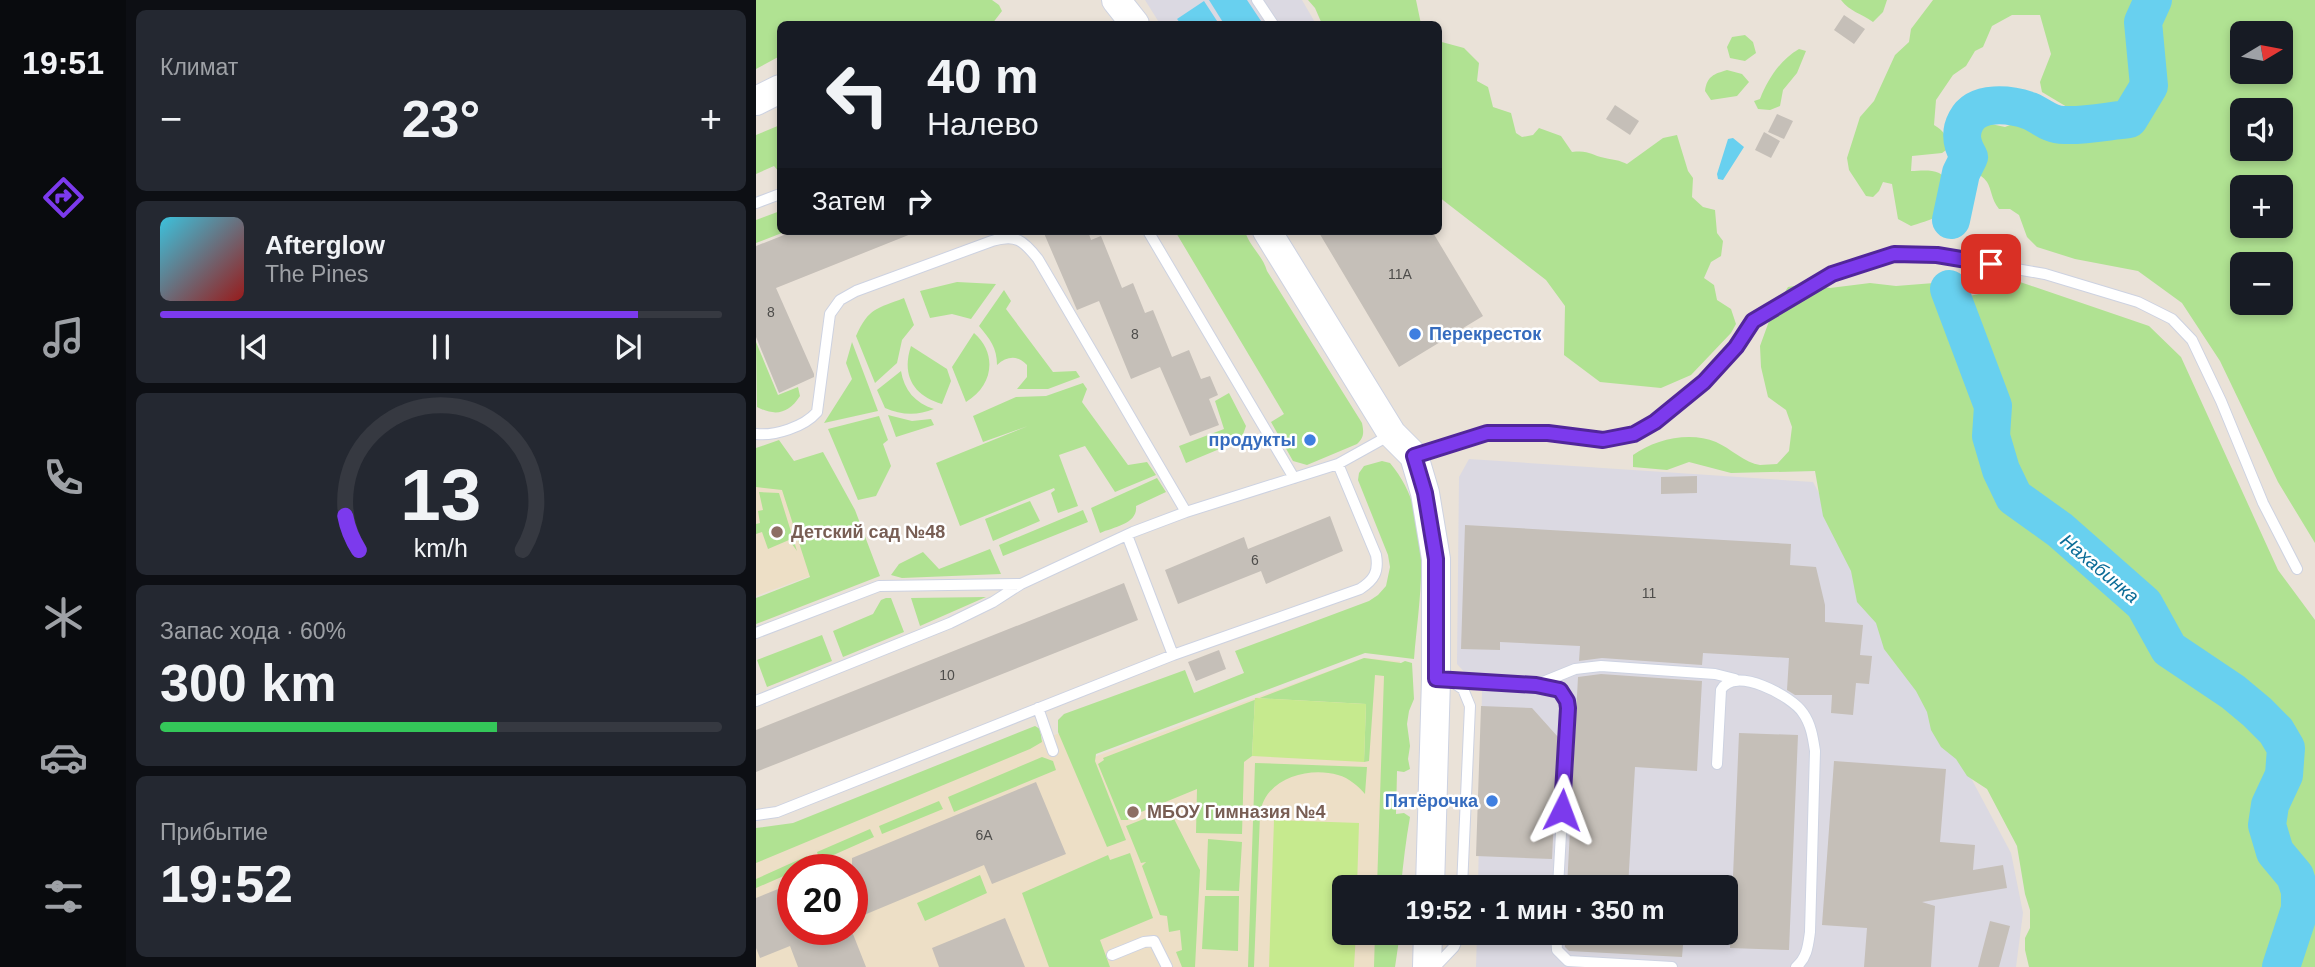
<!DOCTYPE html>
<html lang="ru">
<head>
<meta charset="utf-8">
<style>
	body { margin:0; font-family:Arial,sans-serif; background:#242831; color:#f1f3f6; height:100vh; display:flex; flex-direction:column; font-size:26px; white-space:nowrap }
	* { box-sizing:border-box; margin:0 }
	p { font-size:23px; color:#9ea1a6 }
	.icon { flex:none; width:38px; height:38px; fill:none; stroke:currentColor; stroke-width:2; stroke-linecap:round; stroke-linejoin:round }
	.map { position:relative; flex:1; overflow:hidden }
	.drawer { display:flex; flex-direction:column; gap:10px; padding:10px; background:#0d0f14; width:630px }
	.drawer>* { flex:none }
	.banner { position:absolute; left:21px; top:21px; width:665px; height:214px; border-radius:10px; box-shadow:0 4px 10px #0003; background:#171b24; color:#f1f3f6; overflow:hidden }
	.needle { width:46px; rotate:80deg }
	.tools { position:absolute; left:1474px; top:21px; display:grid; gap:14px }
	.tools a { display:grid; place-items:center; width:63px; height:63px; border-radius:10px; background:#171b24; box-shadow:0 4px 10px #0003; font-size:35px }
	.speed { position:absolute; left:21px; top:854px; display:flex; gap:14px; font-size:35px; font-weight:700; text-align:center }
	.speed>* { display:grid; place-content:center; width:91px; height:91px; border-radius:50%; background:#171b24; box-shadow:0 4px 10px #0003; line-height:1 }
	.speed .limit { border:10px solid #d22; background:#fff; color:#111 }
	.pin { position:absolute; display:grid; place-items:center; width:60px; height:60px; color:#fff; margin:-30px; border-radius:14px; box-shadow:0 4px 10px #0006 }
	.me { position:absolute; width:77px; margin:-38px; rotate:3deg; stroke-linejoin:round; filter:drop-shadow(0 0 5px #0008) }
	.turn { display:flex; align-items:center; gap:24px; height:147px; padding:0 35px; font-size:32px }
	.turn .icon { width:91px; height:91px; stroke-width:2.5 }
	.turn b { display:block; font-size:49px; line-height:60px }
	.then { display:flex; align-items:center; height:66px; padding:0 35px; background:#0003; gap:14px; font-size:26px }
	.big { font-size:52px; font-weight:700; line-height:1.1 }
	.drawer .tile { flex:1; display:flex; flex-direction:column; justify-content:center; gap:10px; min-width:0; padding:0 24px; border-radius:10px; background:#242831 }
	.drawer .dial { align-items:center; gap:0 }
	.dial svg { height:182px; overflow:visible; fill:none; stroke:#363941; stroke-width:7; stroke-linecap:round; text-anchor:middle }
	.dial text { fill:#f1f3f6; stroke:none }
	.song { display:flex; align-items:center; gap:21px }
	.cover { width:84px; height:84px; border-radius:10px; background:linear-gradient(135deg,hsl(190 70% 55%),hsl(0 70% 35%)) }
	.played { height:7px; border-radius:4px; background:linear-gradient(90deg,#7c3aed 85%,#363941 85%) }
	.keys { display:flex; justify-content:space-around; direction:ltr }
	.heat { display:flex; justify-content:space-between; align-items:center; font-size:38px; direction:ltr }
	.charge { height:10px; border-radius:5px; background:linear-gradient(90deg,#34c759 60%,#363941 0) }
	.trip { position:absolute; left:576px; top:875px; width:406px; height:70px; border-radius:10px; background:#171b24; box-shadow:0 4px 10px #0003; font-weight:700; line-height:70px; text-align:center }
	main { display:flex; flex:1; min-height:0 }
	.menu { display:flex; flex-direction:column; width:126px; justify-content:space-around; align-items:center; background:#090b0e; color:#9ea1a6 }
	.menu .icon { width:49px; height:49px }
	.menu .active { color:#7c3aed }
	.menu b { font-size:32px; color:#f1f3f6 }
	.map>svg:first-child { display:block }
	.industrial { fill:#dbd9e2 }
	.education { fill:#eddfc6; fill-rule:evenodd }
	.green { fill:#b0e292; fill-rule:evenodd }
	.pitch { fill:#c6ea8e }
	.water { fill:#68d0ef }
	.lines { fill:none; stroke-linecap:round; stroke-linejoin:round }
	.river { stroke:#68d0ef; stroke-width:38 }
	.building { fill:#c5bfb8 }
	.service-casing { stroke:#cdd2e1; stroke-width:12 }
	.tertiary-casing { stroke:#cdd2e1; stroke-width:30 }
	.service { stroke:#fff; stroke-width:10 }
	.tertiary { stroke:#fff; stroke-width:28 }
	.route-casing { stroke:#51269a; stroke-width:18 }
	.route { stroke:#7c3aed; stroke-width:12 }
	.shop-dot { fill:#3f7fe0; stroke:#fff; stroke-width:2.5 }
	.education-dot { fill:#8d6e63; stroke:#fff; stroke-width:2.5 }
	.labels { text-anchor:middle; stroke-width:5; stroke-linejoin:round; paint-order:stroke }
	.number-label { font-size:14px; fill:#4e4d4b }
	.shop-label { font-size:18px; font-weight:bold; fill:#366cbe; stroke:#fff; text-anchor:end }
	.education-label { font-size:18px; font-weight:bold; fill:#785e54; stroke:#fff; text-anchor:start }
	.water-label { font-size:19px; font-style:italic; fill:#0b6c97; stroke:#fff }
</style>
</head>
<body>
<main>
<nav class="menu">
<b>19:51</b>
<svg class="icon active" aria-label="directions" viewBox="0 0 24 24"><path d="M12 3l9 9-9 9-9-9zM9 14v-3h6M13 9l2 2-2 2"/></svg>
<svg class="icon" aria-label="music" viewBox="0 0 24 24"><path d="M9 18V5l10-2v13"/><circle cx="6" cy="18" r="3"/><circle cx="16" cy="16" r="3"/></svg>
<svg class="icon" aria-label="phone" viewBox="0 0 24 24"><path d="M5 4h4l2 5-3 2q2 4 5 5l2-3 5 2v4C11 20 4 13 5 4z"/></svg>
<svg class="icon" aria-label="climate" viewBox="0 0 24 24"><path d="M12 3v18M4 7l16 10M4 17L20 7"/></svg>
<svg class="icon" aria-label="car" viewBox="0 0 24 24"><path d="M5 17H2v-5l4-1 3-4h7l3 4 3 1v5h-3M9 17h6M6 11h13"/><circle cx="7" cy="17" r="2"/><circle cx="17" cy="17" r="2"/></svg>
<svg class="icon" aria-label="filters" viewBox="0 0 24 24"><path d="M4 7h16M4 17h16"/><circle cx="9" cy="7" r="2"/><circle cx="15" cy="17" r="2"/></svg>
</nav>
<section class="drawer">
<div class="tile"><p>Климат</p>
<div class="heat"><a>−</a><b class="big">23°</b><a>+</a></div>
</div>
<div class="tile">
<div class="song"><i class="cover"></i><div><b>Afterglow</b><p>The Pines</p></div></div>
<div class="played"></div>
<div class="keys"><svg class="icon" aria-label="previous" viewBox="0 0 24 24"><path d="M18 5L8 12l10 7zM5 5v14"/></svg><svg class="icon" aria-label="pause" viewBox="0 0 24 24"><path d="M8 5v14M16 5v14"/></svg><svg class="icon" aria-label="next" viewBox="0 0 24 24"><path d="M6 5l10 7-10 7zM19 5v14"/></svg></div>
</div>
<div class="tile dial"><svg viewBox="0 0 100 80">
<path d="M14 69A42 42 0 1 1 86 69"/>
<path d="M14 69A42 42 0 0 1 8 54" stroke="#7c3aed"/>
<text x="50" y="56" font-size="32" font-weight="700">13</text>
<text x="50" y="72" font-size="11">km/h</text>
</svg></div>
<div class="tile"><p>Запас хода · 60%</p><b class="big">300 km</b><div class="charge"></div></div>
<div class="tile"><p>Прибытие</p><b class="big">19:52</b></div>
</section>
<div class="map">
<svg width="1559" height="967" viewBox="0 0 1559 967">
	<rect width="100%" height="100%" fill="#eae2d8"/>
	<!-- industrial -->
	<path class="industrial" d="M389,0h157l14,24h-156z
		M713,459l344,23 198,371 12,60 -7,54h-540l1,-34h249v-46h-248l4,-196 -25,-27 2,-187z"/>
	<!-- education -->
	<path class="education" d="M0,485l27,3 30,87 -57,21z
		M608,658l36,3 -6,226h-50v46h49l-1,34h-636v-108l306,-127 13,32zM37,870h59v59h-59z"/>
	<!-- green -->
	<path class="green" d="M0,0h236l7,5 3,6 -10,13h-212v32l-24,13z
		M552,0h108l5,24h-99l-7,-16z
		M1085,0h46l-4,12 -10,10c-12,-9 -23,-10 -32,-22z
		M1177,0h382v543l-37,-61 -58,-121 -38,-58 -44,-32 -63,-12 -38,-12 -10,-10 -8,-22 -9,-6h-11c-8,-10 -7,-19 -12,-27 -6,-9 -21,-14 -30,-19l-2,-12 20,-24 16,-3 14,3 13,-5 23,-1 10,8 29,-7 -13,-15 -25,-15 -2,-10 11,-28 -11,-39h-28l-20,11 -9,21 -8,4 -9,15 -13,9 -17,25 -2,25c10,6 14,12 15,23l-7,5 -30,3 -1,15c8,0 19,-2 28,2 17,10 13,34 -2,43 -7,5 -18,7 -26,10l-13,-7 -6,-35 -9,-2 -4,9 -6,6 -7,-1 -17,-26 -2,-12 13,-41 14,-16 21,-46 14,-13 2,-13zM1486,33h38v39h-38zM1486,110h38v39h-38zM1486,187h38v39h-38zM1486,264h38v39h-38z
		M989,35l8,7 3,11 -11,8 -15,-3 -3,-11 5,-10z
		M682,41l26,7 15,15 -2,18 11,6 5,20 18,6 5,20 6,4 11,-2 6,-7 22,8 11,16c18,-2 18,3 33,6 9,2 14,2 22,6l36,-26 14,-3 11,36 5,7 -1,19 11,10 12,3 2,23 6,8 -2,15 -10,6 -7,16 10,7 3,15 14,9 5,15 -5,9 -40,42 -30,13 -61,-6 -36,-27 1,-49 -19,-26 -107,-83z
		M1043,49l7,2 -9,22 -14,17 -3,16 -10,4 -12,-1 -4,-8 6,-2c8,-20 20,-39 39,-50z
		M971,70l15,4 7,8 -12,14 -26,4 -6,-9c2,-15 9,-17 22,-21z
		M24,125v48l-6,-7 -18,8v-39z
		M24,211v20h7l-31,12v-23z
		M419,231h70c4,15 18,25 22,40l95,152c2,10 2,14 -5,21l-50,21 -14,-4 -22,-39 13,-8z
		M1261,281l132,45 32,31 97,213 37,50v347h-286l-4,-17v-12l5,-10v-18l-5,-16 -8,-48 -30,-57 -20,-13 -11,-17 -15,-12 -10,-17 -4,-18 -11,-21 -32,-42 -8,-26 -19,-21 -6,-31 -28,-55 -8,-45 -84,2 -42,-11 -22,8 -34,-3v-12c22,-16 57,-24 83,-13 14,6 29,21 44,23 5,0 12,-1 17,-1l12,-13 3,-24 -6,-17 -18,-13 -7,-30 -1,-21 12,-33 16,-26 18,-3 24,4 40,-5 26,3 38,-3 20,16 25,-5z
		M201,282l39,2 -25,35 -19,-5 -22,4 -10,-27z
		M248,290l7,11 -5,8 47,63 23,-1 4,6 -32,12h-31l10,-12v-12c-9,-10 -20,-9 -30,0 0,-17 -7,-26 -18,-39z
		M148,298l10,27 -12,15 -5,23 -22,20 -19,-47c13,-29 21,-27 48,-38z
		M218,333c24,21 19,53 -8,69l-14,-35z
		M0,342l22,53 20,-8 2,9c-11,17 -24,21 -43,11z
		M96,342l26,69 -54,12 28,-44 -6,-16z
		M155,346l36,23 4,12 -9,23c-28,-8 -41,-28 -31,-58z
		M145,371c3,19 14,32 33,38 -17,7 -33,6 -49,-1l-8,-18z
		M327,383l4,6 -5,13 46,63 19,-3 9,13 -41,17 -30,-46 -26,9 19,51 -20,7 -7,-20 4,-3 -1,-2 -94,38 -24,-63 92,-37 -45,16 -10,-26 43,-19 30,-1z
		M473,393l17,33 -5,14 -55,23 -7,-17 45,-17 -9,-28z
		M132,415l24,6 19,-2 3,6 -38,12z
		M123,416l9,24 -5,4 8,22 -15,30 -18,4 -30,-71z
		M23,440l15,21 29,-9 32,58 25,66 -124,48v-26l54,-21 -28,-87 -26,-3v-39z
		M626,461l8,2c46,54 29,132 24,196l-49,-6 -269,101 -1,7 31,79 -19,7 -49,-115v-12l6,-6 121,-44 9,23 50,-20 -9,-22 134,-50 9,-6 8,-9 4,-19 -2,-12 -30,-75 1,-7 5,-7z
		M401,478l9,14 -30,14c2,18 -22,21 -36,27l-9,-25z
		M3,492l20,1 18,58 -8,-11 -21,9 -6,-17 -6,2v-10l4,-1 -2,-12 5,-1z
		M274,501l10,20 -47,20 -8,-22z
		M327,510l5,12 -85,34 -4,-11z
		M234,549l11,25 -99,4 -11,-3 8,-11 24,-12 16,17z
		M230,597l-66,29 -9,-28z
		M130,598h5l13,34 -61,25 -10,-26 40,-17 8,-14z
		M66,635l10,26 -65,26 -10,-27z
		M608,658l37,5 4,-2 7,2 2,36 -5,12 -2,13 3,22 -2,13 2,10 -6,3 -7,-1 -1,43 8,-1 6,4c-4,23 -7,46 -9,70h-24l7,-211 -9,-1 -6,86 -5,1 2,-58 -111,-6 -3,58 -8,6 -2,72 -46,-1 1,-44 -68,28 -1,3h-7l-23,-56 6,-4 -1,-2z
		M279,726l5,3 2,13 -12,7 -274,114v-35l37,-5z
		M286,757l11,4 3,9 -102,42 -6,-15z
		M499,763l112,4 -2,27c-7,-8 -16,-16 -27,-19 -30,-9 -75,4 -78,40l-6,152h-6z
		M183,801l4,8 -61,25 -3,-8z
		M413,809l31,61 -5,97h-13l-6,-15 6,-2 -2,-20 -11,2 -2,-16 -7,-1 -18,-49 4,-4 -5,1 -15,-37z
		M114,829l4,8 -54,24 -3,-9z
		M452,839l34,3 -3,49 -33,-1z
		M374,853l23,65 -53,22 10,27h-61l-27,-74 86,-38 2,5z
		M51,856l3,9 -11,5h-6v2l-37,16v-9z
		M224,875l7,18 -62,28 -8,-18z
		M449,896h34l-1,55 -36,-2z
		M619,933h25l-5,34h-21z"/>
	<!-- pitch -->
	<path class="pitch" d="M499,698l111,6 -2,58 -112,-6z
		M518,820l85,3 -2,64h-13v46h12l-2,34h-85z"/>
	<!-- water -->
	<path class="water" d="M453,0h38l16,24h-39z
		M448,1l15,23h-38l-4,-5z
		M977,138l11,9 -21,33 -5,-1 -1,-5 11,-35z"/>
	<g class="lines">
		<!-- river -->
		<path class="river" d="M1195,220l10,-47 8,-16c-7,-12 -10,-23 -3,-36 11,-21 44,-17 64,-10 12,5 19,14 34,14 22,1 44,-4 65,-6l20,-33 -6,-64 10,-22
			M1193,289l44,117 -2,30 10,34 13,27 46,33 84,74 25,45 64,43 24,20 19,19 10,17 -2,27 -14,30 -3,20 8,27 20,24 5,15v18l-19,58"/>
	</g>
	<!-- building -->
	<path class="building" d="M1088,15l21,14 -11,15 -20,-14z
		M859,105l24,16 -9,14 -24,-16z
		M1021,114l16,7 -9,18 -16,-7z
		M1008,132l16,9 -9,17 -16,-8z
		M38,231l122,1 -140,56 38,86v3l-35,16 -23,-56v-91z
		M287,231h45l3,9 10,-4 21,52 11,-5 12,30 8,-3 19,47 17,-7 12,29 9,-3 8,19 -9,4 10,26 -29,11 -30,-69 -29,12 -32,-78 -22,9z
		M562,231h114l51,85 -84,51z
		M941,476v17l-36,1v-17z
		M574,516l13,35 -77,33 -5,-13 -83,33 -13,-34 79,-33 4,12z
		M709,525l326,19 -1,21 26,2 9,38v17l38,3 -3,30 12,1 -3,28 -13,-1 -3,32 -22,-2 1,-18h-37l-8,-5 2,-32 -86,-5 -1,12 -100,-7 -23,3 1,-15 -80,-4v8l-39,-1z
		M368,583l14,37 -382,152v-42z
		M463,650l7,19 -30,12 -8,-19z
		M845,674l101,7 -5,90 -62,-4 -7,120h-61l11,-210z
		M725,706l51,2 26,29 -6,122 -76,-3z
		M983,733l59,2 -9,215 -59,-2z
		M1078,761l112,8 -6,73 35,3 -2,25 30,-5 4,23 -85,14 13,4 -4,61h-67l3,-39 -45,-3z
		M280,782l30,72 -74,30 -8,-19 -132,55v-62z
		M37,883v46h58l15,38h-68l-8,-21 -30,12 -4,-10v-50z
		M249,918l20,49h-86l-7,-19z
		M1234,921l20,5 -11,41h-21z
		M808,933h120l-2,24 -113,-6 -4,-4z"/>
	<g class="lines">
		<defs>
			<path id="service" d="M501,0l16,24
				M0,203l24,-9
				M392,231l146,247
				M0,434c19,2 48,-7 61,-22l13,-98 10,-14 16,-9 136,-50c24,-7 31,-1 46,18l148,253
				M660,455l71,-22h61l55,7 31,-6 21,-12 49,-40 32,-35 17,-26 79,-47 62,-20 43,1 108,19 93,28 34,17 20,21 29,61 42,102 34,66
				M371,535l46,120
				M0,633l123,-47 142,-2
				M680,679l100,6 24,5 7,11 1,7 -10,179
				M695,681l12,8 7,17 -8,181
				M782,684l37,-15 26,-3 114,8 20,5
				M0,701l194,-78 43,-21 28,-18 112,-52 53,-20 152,-48 54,-30
				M282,708l15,43
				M961,764l4,-74c13,-25 71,6 82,23 8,11 10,25 12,38l-5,181c-2,14 -3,26 -14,35
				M0,815l21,-3 396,-157 187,-66c14,-9 19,-17 16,-34l-38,-91
				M800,933l1,17 11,11 104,6
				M356,955l32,-13 10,-1 13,26
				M679,967l19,-20 6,-14"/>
			<path id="tertiary" d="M360,0l19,24
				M0,101l24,-12
				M511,231l125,203 22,22 11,37 11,66v120l-6,208
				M671,967l1,-34"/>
		</defs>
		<!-- service casing -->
		<use href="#service" class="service-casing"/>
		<!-- tertiary casing -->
		<use href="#tertiary" class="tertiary-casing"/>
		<!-- service -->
		<use href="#service" class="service"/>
		<!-- tertiary -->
		<use href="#tertiary" class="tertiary"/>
	</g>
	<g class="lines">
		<defs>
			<path id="route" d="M806,810l6,-102 -1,-7 -7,-11 -24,-5 -100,-6v-120l-11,-66 -11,-37 73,-23h61l55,7 31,-6 21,-12 49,-40 32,-35 17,-26 79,-47 62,-20 43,1 54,9"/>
		</defs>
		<!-- route casing -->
		<use href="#route" class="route-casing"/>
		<!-- route -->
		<use href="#route" class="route"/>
	</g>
	<!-- markers -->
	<g class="shop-dot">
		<circle cx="659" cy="334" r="7"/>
		<circle cx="554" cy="440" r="7"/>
		<circle cx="736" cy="801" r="7"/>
	</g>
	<g class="education-dot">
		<circle cx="21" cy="532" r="7"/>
		<circle cx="377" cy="812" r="7"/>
	</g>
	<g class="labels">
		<!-- number labels -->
		<g class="number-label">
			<text x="644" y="279">11А</text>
			<text x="15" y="317">8</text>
			<text x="379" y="339">8</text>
			<text x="499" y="565">6</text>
			<text x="893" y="598">11</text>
			<text x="191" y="680">10</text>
			<text x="228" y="840">6А</text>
		</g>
		<!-- shop labels -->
		<g class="shop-label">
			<text x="673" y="340" text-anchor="start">Перекресток</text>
			<text x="540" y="446">продукты</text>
			<text x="722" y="807">Пятёрочка</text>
		</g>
		<!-- education labels -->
		<g class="education-label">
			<text x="35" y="538">Детский сад №48</text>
			<text x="391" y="818">МБОУ Гимназия №4</text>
		</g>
		<!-- water labels -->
		<g class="water-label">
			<text transform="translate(1344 568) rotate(40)" y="7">Нахабинка</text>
		</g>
	</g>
</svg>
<div class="tools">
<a><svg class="needle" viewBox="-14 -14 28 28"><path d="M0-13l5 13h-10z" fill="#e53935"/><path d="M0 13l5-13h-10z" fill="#9ea1a6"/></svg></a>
<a><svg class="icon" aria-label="sound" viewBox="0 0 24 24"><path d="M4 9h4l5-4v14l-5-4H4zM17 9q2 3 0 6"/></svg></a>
<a>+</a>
<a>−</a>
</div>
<div class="speed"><div class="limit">20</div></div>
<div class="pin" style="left:1235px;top:264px;background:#d93025"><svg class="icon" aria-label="arrive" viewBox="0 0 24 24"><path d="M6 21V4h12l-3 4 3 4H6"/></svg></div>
<svg class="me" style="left:806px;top:810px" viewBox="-20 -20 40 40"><path d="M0-17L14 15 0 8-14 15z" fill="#7c3aed" stroke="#fff" stroke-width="4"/></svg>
<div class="trip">19:52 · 1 мин · 350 m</div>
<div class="banner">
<div class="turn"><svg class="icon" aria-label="left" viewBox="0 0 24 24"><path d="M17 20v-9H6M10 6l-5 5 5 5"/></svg><div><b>40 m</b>Налево</div></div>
<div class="then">Затем<svg class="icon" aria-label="right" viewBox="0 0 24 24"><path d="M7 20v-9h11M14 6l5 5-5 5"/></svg></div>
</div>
</div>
</main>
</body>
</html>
